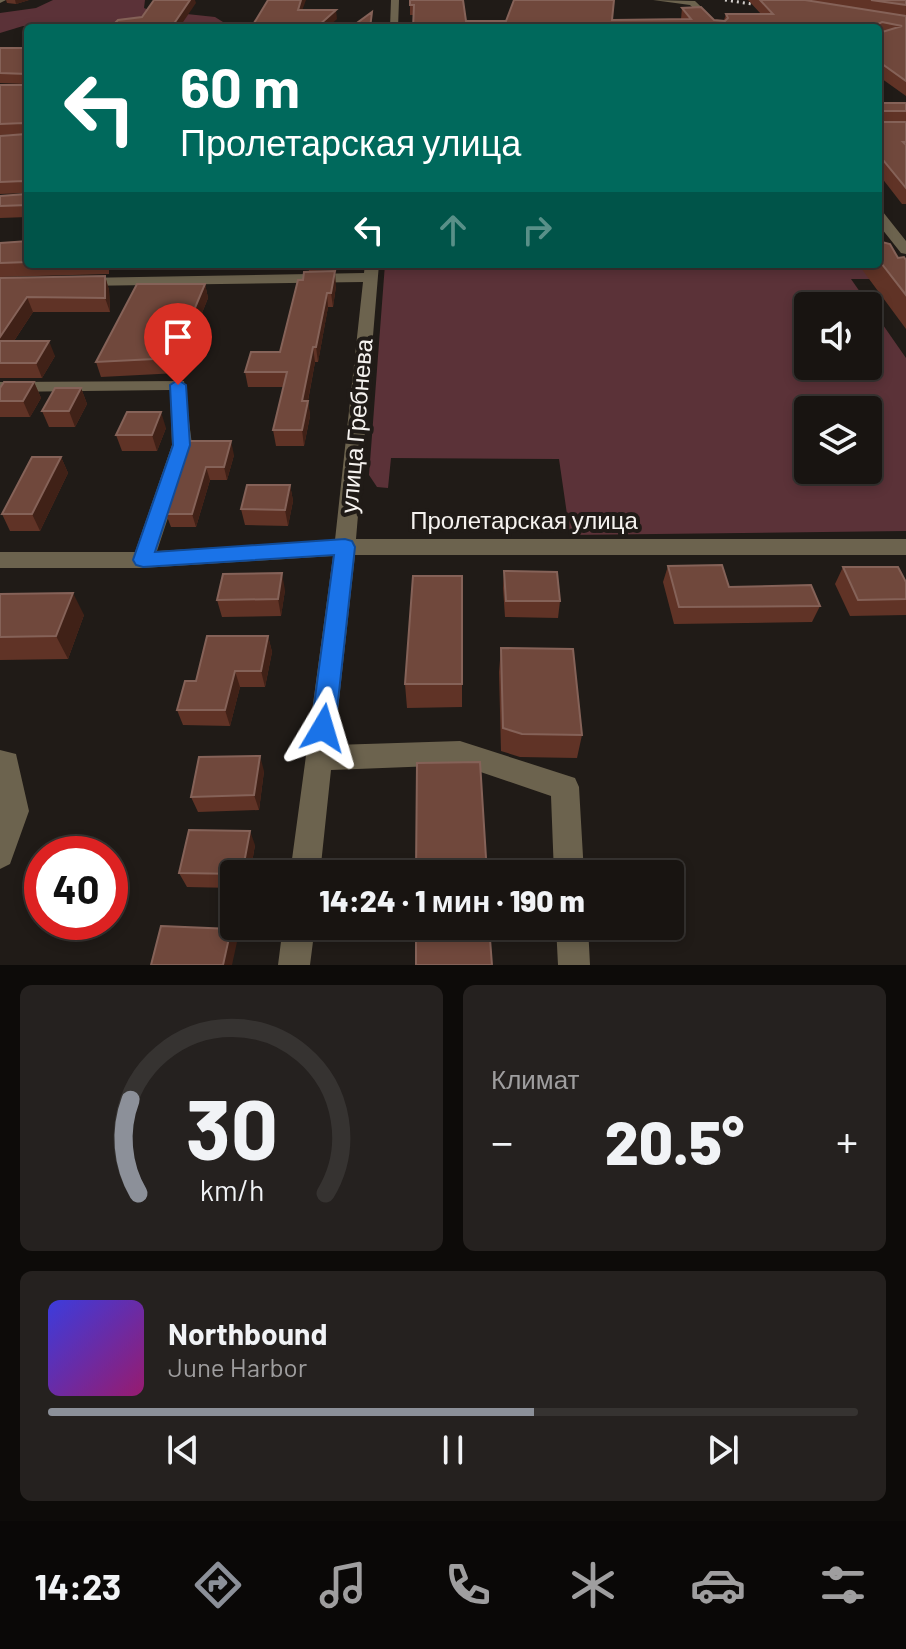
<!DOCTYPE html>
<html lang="ru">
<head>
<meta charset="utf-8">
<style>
	body { margin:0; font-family:Barlow,sans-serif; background:#25211f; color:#f1f3f6; height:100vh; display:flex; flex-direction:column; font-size:30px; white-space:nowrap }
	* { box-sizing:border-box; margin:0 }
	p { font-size:26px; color:#9f9e9f }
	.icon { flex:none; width:44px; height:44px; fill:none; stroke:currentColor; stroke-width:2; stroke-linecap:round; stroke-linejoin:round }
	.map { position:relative; height:965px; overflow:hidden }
	.details { display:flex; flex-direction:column; gap:20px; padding:20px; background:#0d0b09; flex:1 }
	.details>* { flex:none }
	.guide { position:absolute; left:24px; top:24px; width:858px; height:244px; border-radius:8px; box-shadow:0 4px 12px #0003,0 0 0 2px #363331; background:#00695c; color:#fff; overflow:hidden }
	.tools { position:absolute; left:794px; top:292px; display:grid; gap:16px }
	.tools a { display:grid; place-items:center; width:88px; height:88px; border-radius:8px; background:#181411; box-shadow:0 4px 12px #0003,0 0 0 2px #363331; font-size:40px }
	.speed { position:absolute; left:24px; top:836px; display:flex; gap:16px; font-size:40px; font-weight:700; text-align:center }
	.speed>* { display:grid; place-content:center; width:104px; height:104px; border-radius:50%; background:#181411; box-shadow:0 4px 12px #0003,0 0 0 2px #363331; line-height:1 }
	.speed .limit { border:12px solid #d22; background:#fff; color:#111 }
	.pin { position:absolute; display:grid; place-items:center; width:68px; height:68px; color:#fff; margin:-82px -34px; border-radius:50% 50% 50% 0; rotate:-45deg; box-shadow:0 0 8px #0007 }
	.pin .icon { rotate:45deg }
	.me { position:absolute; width:88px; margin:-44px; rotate:7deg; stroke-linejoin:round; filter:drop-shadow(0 0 6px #0008) }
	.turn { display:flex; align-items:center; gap:28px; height:168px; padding:0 24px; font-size:36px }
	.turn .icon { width:104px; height:104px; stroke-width:2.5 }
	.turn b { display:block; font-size:56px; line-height:68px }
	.lanes { display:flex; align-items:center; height:76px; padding:0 24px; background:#0003; justify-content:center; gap:40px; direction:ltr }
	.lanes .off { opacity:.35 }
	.big { font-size:60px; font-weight:800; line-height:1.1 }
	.details .widget { flex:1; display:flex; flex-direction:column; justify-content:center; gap:12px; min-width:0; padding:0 28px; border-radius:12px; background:#25211f }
	.details .dial { align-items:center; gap:0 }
	.dial svg { height:208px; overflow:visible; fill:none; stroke:#363331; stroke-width:7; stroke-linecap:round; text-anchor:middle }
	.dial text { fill:#f1f3f6; stroke:none }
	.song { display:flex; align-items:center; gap:24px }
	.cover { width:96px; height:96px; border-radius:12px; background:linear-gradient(135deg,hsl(240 70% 55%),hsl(320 70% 35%)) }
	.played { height:8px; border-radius:4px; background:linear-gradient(90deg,#8c9099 60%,#363331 60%) }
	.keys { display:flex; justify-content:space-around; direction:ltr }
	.heat { display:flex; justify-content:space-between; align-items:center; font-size:44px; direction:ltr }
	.details .tiles { flex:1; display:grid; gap:20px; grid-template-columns:1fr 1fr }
	.widget:last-child { grid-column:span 2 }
	.trip { position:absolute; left:220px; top:860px; width:464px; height:80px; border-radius:8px; background:#181411; box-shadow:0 4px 12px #0003,0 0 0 2px #363331; font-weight:800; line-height:80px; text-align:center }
	.dock { display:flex; height:128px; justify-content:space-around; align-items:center; background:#0a0807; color:#9f9e9f }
	.dock .icon { width:56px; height:56px }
	.dock .active { color:#8c9099 }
	.dock b { font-size:36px; color:#f1f3f6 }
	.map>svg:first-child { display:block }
	.green { fill:#5b3238; fill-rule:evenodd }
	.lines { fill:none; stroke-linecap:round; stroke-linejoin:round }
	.minor { fill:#6c634e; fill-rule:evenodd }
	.rail { stroke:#d1cdca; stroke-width:3; stroke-dasharray:2 4; stroke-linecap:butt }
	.wall { fill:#603326 }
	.shaded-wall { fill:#402117 }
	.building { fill:#70483c; stroke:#856258; stroke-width:2; fill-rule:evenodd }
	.route { fill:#1a73e8; stroke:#114b97; stroke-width:2 }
	.labels { text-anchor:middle; stroke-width:8; stroke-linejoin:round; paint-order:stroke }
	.street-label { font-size:24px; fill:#f5f2ef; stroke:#201b17 }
</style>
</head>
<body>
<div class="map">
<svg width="906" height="965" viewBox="0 0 906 965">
	<rect width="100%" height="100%" fill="#201b17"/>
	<!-- green -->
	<path class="green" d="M53,0h92l-1,8 5,2 66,7 8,5v6l-73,-6 -36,6 -91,-2 -23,7v-20l36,-5z
		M385,264h479l22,15h-35l55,79v173l-336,4 -11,-76 -168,-1 -3,30 -11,-1 -8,-12zM808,306h60v60h-60zM808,410h60v60h-60z"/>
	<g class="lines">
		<!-- minor -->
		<path class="minor" d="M0,0h6l-6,3z
			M391,0h8l-1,28h-8z
			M653,0l42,1 28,27h-9l-24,-23z
			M878,211l5,1 23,29v13l-5,-1 -23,-29z
			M365,264h14l-23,275h550v16h-551l-21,190 126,-4 115,37 4,9 5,87h-30l-3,-78 -91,-31 -129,5 -11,104h-30l43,-318 -190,12h-143v-16h135l37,-107 -2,-55 -170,2v-10l184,-1 8,64 -35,106 178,-11 28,-258 -283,4 -7,-4 7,-4 284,-5z
			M0,750l16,4 13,57 -19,53 -10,5z
			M283,926h32l-5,39h-32z
			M556,926h32l2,39h-32z"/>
		<!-- rail -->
		<path class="rail" d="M725,0l47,7"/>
	</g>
	<!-- wall -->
	<path class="wall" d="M6,0h23l-13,4 -9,-1z
		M410,0l56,21 215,-2 1,-11 32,12h10l2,-6h35l-13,-14h158v96l-28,-20v-48h-465l1,-13h-4z
		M0,48h28v169l-28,1v-22l26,-2v-1l-26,1v-58l26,-2 -26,1v-50h25v-1l-25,-1z
		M878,103h28v101h-4l-24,-31z
		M28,241v23h81v10l-109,3v-34z
		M878,241l20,17 8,2v69l-48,-65h20z
		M308,264h30v6l-29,1z
		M105,276l4,14 1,22h-77l-19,29 41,15 -13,22h-42v-100z
		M303,280l33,6 -3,21h-5l-10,55h-3l-7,39 2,15 -6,30h-28l-3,-16 11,-43h-36l-3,-15 35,-20z
		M205,284l3,14 -30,75 -77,4 -5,-15z
		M34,382l7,16 -11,19h-30v-29z
		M81,388l6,16 -12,23h-26l-7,-16z
		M166,428l-9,23h-35l-6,-16z
		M234,455l-7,25h-17l-14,47h-25l-5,-13 15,-43 -1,-4z
		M61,457l7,16 -28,58h-30l-8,-17z
		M290,485l3,16 -5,25 -43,-1 -4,-16z
		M668,566l61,21 91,19 -8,16 -138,2 -11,-42z
		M843,567l63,15v33l-56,1 -15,-32z
		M504,571l56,30 -2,17 -53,-1 -2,-29z
		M462,576v131l-55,1 -2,-24z
		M285,590l-4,26 -59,1 -5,-17z
		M0,594l84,21 -16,44 -68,1z
		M268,636l4,16 -7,35h-25l-10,39 -47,-1 -6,-15 19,-29z
		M501,648l81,87 -5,23 -57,-1 -19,-6 -2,-79z
		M264,771l-5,39 -61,2 -7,-15z
		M255,845l-5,29h-16v14l-47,-1 -8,-14z"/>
	<!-- shaded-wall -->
	<path class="shaded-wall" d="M15,0h14l-13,4z
		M190,0h5l1,3 -17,25h-8z
		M301,0h5l-7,19 -1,-9z
		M336,10l1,9 -10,9h-8l-1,-2z
		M335,271l1,15 -3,21 -2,-14z
		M105,276l4,14 1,22 -5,-14z
		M205,284l3,14 -30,75 -4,-15z
		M327,293l1,14 -10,55 -2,-15z
		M27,297l6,15 -29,44 -4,-8v-11z
		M49,341l6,15 -13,22 -6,-15z
		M313,347l2,15 -10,54 -3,-15z
		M34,382l7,16 -11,19 -7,-16z
		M81,388l6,16 -12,23 -6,-16z
		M308,401l2,15 -6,30 -2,-16z
		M161,412l5,16 -9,23 -5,-16z
		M231,441l3,14 -7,25 -3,-13z
		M61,457l7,16 -28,58 -8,-17z
		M206,467l4,13 -14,47 -4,-13z
		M290,485l3,16 -5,25 -3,-16z
		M282,573l3,17 -4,26 -3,-17z
		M73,593l11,22 -16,44 -12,-23z
		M268,636l4,16 -7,35 -4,-16z
		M235,671l5,16 -10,39 -5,-16z
		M260,756l4,15 -5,39 -5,-15z
		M250,831l5,14 -5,29h-8z
		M231,929l6,13 -5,23h-9z"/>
	<!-- building -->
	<path class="building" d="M154,0h36l-19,28h-61l8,-8 24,-3z
		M268,0h33l-3,10h38l-18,16 2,2h-69z
		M410,0h53l3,21h40l8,-21h100l-2,20 79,-1 -9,-11 19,-1 13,13 11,1 3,-3 -2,-4h47l-13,-14h45l101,16v65l-28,-20v-33h-465l1,-23h-4zM882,22l20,4 -23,7 -1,-9z
		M871,0h35v5z
		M372,12l-2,16h-20z
		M0,48h28v157l-28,1v-10l26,-2 1,-10 -3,-3 -24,1v-46l26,-2 1,-8 -3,-3 -24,1v-39h25l2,-11 -27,-1z
		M878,103h28v8h-24l-3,8 3,3h24v20h-3l3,3v43l-28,-34v-7h3l-3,-3z
		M28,241v21l-28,1v-20z
		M878,241l12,3 8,14 6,-1 2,3v35l-28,-36z
		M335,271l-4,22h-4l-11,54h-3l-11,54h6l-6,29h-29l14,-58h-42l6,-20h29l18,-72h5l1,-8z
		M105,276v22l-78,-1 -27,40v-59z
		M137,284h68l-31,74 -78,4z
		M0,341h49l-13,22h-36z
		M4,382h30l-11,19h-23v-13z
		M55,388h26l-12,23h-27z
		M127,412h34l-9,23h-36z
		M188,441h43l-7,26h-18l-14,47h-26l16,-47h-2z
		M32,457h29l-29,57h-30z
		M247,485h43l-5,25 -44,-1z
		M722,565l7,22 82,-2 9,21 -141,1 -11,-41z
		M843,567h55l8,15v17l-48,1z
		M504,571l53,1 3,29h-54z
		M282,573l-4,26 -61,1 6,-26z
		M413,576h49v108h-57z
		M73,593l-17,43 -56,1v-43z
		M207,636h61l-7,35h-26l-10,39h-48l8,-29h11z
		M501,648l72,1 9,86 -60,-1 -19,-6z
		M260,756l-6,39 -63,2 8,-40z
		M480,762l7,112h-71l1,-111z
		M189,830l61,1 -8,43 -63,-1z
		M161,926l70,3 -8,36h-72z
		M416,926h73l3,39h-76z"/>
	<!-- route -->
	<path class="route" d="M178,380l8,5 4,60 -35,107 190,-13 7,2 3,6 -20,181 -3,8 -9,3 -8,-3 -4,-8 23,-173 -191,12 -7,-2 -3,-5 40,-115 -3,-60z"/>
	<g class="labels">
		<!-- street labels -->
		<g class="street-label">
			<text transform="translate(357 426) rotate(-85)" y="8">улица Гребнева</text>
			<text x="524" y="529">Пролетарская улица</text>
		</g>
	</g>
</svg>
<div class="tools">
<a><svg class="icon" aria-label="sound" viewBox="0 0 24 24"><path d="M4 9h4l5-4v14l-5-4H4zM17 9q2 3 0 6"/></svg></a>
<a><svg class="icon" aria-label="layers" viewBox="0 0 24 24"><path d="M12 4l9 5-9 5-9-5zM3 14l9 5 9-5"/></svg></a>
</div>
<div class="speed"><div class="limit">40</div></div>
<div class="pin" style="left:178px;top:385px;background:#d93025"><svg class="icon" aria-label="arrive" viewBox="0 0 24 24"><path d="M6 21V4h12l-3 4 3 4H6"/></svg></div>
<svg class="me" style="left:323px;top:728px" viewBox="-20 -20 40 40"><path d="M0-17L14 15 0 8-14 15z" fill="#1a73e8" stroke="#fff" stroke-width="4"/></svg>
<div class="trip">14:24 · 1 мин · 190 m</div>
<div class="guide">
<div class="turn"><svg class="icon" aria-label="left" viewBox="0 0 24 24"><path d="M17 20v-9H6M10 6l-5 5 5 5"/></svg><div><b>60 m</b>Пролетарская улица</div></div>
<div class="lanes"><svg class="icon" aria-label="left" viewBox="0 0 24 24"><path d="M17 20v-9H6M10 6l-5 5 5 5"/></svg><svg class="icon off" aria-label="ahead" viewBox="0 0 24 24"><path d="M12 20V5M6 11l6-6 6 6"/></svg><svg class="icon off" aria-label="right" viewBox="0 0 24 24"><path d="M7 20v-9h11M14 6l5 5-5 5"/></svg></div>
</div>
</div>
<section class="details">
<div class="tiles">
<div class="widget dial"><svg viewBox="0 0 100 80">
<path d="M14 69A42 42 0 1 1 86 69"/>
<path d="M14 69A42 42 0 0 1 11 33" stroke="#8c9099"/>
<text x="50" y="56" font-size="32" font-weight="700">30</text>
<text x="50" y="72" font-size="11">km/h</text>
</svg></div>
<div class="widget"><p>Климат</p>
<div class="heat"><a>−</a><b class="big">20.5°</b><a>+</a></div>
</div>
<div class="widget">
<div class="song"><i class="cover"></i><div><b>Northbound</b><p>June Harbor</p></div></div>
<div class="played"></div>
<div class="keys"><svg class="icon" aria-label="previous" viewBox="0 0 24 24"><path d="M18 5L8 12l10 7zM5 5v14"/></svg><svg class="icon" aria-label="pause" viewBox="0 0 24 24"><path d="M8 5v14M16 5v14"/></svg><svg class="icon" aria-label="next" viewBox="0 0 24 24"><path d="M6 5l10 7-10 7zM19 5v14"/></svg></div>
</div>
</div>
</section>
<nav class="dock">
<b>14:23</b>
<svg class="icon active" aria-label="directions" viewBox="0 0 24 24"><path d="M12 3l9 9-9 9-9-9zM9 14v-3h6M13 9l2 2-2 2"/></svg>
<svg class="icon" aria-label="music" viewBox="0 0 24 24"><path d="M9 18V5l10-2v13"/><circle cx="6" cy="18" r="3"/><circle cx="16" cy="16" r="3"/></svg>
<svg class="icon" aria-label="phone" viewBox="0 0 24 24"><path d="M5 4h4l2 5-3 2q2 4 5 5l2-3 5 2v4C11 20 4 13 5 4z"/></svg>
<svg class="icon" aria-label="climate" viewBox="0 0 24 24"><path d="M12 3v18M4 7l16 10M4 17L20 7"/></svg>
<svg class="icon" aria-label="car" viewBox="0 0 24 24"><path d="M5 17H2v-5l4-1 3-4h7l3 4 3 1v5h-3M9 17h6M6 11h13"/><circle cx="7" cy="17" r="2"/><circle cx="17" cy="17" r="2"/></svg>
<svg class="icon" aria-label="filters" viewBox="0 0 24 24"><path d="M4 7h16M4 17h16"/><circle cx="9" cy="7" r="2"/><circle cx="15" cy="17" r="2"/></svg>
</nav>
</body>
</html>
